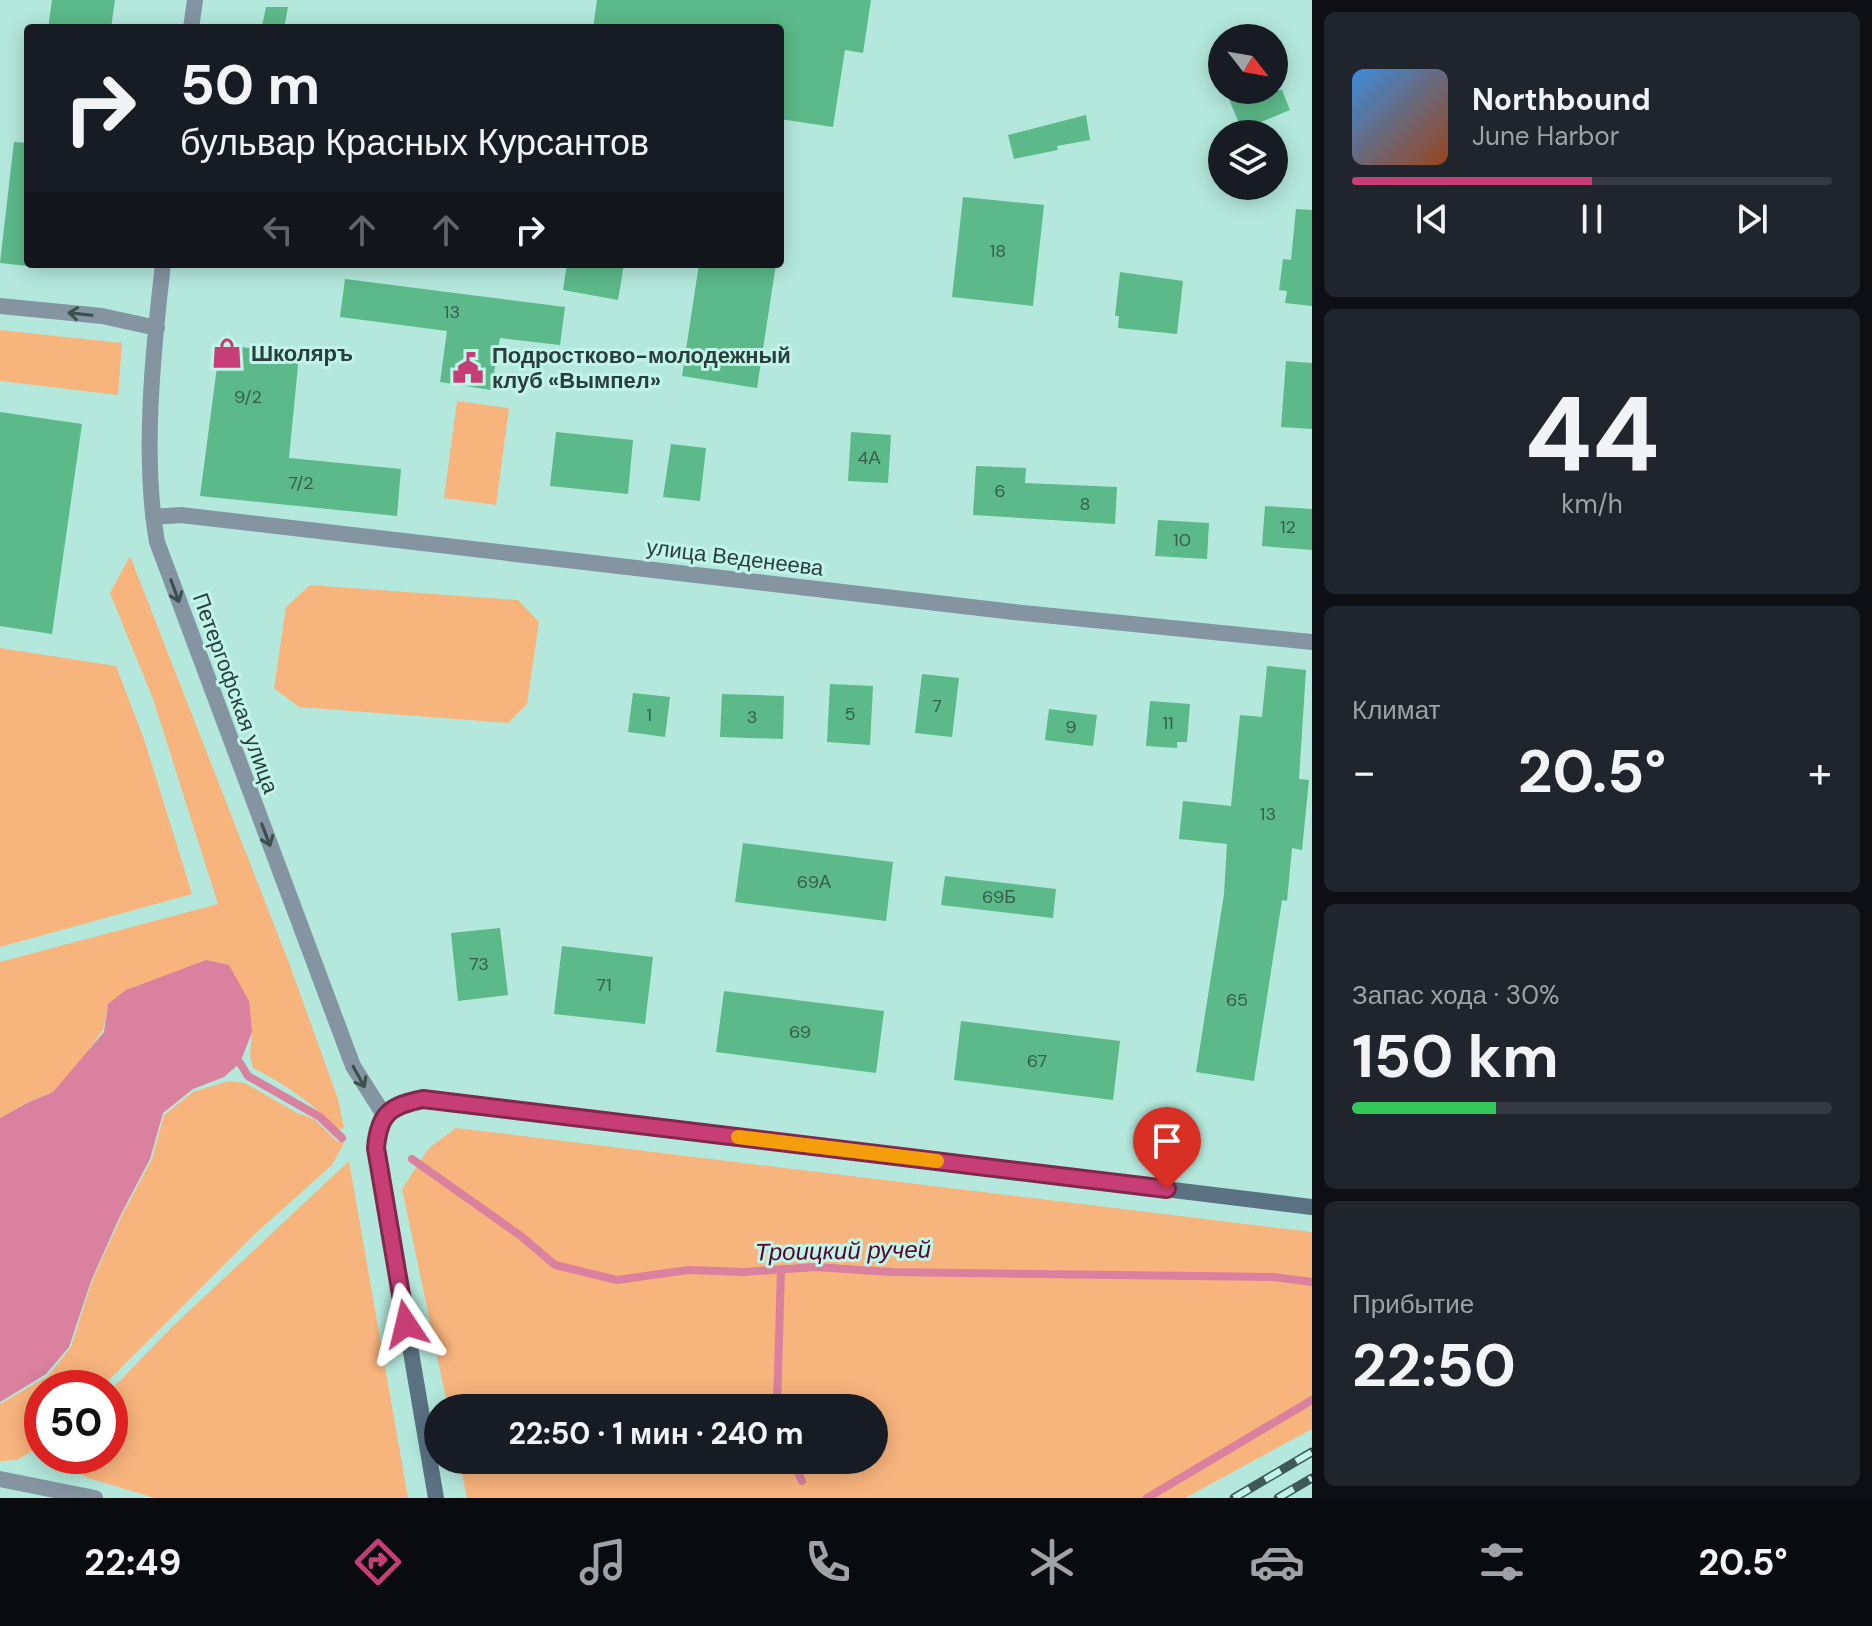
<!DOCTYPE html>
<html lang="ru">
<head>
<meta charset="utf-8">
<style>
	body { margin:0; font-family:"DM Sans",sans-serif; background:#20242c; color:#f1f3f6; height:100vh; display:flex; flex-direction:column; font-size:30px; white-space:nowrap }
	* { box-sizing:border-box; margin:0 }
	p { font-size:26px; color:#9ea1a6 }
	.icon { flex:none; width:44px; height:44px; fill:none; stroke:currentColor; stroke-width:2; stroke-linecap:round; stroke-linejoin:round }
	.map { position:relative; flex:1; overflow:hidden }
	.panel { display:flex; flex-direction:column; gap:12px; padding:12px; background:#0d0f14; width:560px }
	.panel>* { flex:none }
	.top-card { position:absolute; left:24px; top:24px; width:760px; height:244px; border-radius:8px; box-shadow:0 4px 20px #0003; background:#171b24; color:#f1f3f6; overflow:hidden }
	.needle { width:52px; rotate:121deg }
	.buttons { position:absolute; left:1208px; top:24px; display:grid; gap:16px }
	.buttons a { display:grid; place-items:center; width:80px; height:80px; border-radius:50%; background:#171b24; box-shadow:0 4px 20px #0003; font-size:40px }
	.speed { position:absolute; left:24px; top:1370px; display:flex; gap:16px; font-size:40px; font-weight:700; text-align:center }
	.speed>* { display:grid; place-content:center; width:104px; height:104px; border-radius:50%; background:#171b24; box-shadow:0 4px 20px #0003; line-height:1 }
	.speed .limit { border:12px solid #d22; background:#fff; color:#111 }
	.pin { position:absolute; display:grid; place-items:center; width:68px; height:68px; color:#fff; margin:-82px -34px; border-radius:50% 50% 50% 0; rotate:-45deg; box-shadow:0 0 8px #0007 }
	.pin .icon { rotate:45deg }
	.me { position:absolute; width:88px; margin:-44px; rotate:350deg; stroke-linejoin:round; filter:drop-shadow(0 0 6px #0008) }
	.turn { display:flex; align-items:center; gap:28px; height:168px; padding:0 24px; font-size:36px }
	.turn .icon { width:104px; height:104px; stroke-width:2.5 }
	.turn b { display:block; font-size:56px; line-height:68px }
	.lanes { display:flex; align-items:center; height:76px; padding:0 24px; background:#0003; justify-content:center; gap:40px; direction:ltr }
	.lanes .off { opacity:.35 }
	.big { font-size:60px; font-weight:700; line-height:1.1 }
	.panel .widget { flex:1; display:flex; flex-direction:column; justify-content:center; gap:12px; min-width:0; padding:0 28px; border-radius:12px; background:#20242c }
	.panel .dial { align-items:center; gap:0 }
	.dial b { font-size:104px; line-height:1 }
	.song { display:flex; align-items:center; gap:24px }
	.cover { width:96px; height:96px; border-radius:12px; background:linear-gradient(135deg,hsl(210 70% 55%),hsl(20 70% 35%)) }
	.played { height:8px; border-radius:4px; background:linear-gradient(90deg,#c73e77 50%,#363941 50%) }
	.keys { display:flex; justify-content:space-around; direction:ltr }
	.heat { display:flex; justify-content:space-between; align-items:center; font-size:44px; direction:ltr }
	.charge { height:12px; border-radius:6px; background:linear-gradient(90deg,#34c759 30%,#363941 0) }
	.trip { position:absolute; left:424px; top:1394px; width:464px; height:80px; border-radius:40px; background:#171b24; box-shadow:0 4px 20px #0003; font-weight:700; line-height:80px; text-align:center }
	.dock { display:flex; height:128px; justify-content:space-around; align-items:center; background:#090b0e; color:#9ea1a6 }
	.dock .icon { width:56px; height:56px }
	.dock .on { color:#c73e77 }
	.dock b { font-size:36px; color:#f1f3f6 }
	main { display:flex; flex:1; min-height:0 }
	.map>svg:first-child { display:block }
	.green { fill:#f8b47d }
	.water { fill:#d9819e }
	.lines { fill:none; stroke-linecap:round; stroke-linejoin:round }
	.stream { stroke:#d9819e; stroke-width:8 }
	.building { fill:#5cb989 }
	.minor { stroke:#8494a0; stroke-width:16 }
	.secondary { stroke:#5b7283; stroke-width:16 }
	.rail-casing { stroke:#3f5954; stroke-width:9 }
	.rail { stroke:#c1f5e9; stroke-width:6; stroke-dasharray:18; stroke-linecap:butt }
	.oneway { stroke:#3c504f }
	.route-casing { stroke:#81284d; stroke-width:20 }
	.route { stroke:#c73e77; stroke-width:14 }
	.slow { stroke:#f59e0b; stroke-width:14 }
	.labels { text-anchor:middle; stroke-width:6; stroke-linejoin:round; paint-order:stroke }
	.number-label { font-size:18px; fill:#365e4e }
	.poi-label { font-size:22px; font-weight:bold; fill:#2a3f3b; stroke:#c1f5e9; text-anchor:start }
	.street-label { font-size:22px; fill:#2a3f3b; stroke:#c1f5e9 }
	.water-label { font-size:24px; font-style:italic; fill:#57052c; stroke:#c1f5e9 }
</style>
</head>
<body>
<main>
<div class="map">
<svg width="1312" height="1498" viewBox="0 0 1312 1498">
	<rect width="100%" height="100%" fill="#b4e8dc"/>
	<!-- green -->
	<path class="green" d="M0,330l122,13 -4,52 -118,-14z
		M457,401l52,7 -13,97 -52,-7z
		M130,556l159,407 49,136 6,29 -7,2c-23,-27 -53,-46 -84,-62l-3,-12 2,-24 -144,-28 -5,26 -25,35 -25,27 -27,11 -26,15v-156l218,-58 -65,-205 -43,-106z
		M310,585l208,15 21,22 -12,82 -19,19 -209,-16 -25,-19 12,-81z
		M0,648l116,18 29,76 47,152 -192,53z
		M228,1081l17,2 52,30 17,6 23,22h8l-13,24 -74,66 -157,157h-59v57l-25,15 -17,1v-57l48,-28 23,-29 21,-66 29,-64 31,-58 12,-44 29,-23z
		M456,1128l856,104v197l-127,69h-718l-8,-38h415v-52h-426l-46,-219 27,-41z
		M349,1161l59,337h-253l-67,-20 -25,-13 -3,-9h50v-65l62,-64z"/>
	<!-- water -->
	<path class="water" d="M206,960l23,5 20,36 3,31 -12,31 -16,14 -31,12 -30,24 -13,46 -30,57 -29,65 -22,66 -23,27 -46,28v-284l27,-15 26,-11 51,-60 4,-28 18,-14z"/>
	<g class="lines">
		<!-- stream -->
		<path class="stream" d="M232,1056l8,7 8,13 72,41 22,21
			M412,1159l109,77 34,29 62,15 71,-10 56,2 72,-5 75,5 383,5 38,5
			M777,1408l4,-139
			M792,1460l10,21
			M1147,1498l165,-98"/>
	</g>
	<!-- building -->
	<path class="building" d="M52,0h63l-4,28h-63z
		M597,0h274l-8,53 -18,-3 -12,77 -53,-8v-91h-187z
		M266,7h22l-4,21 -22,-2z
		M1225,90h57l8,20 -48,20z
		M1086,115l4,25 -33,6 1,4 -44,9 -6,-24z
		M14,142l14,1v123l-28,-3z
		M963,197l81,8 -11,101 -81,-9z
		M1296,209l16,1v96l-27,-3 2,-12 -8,-1 4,-31 8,1z
		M567,264h57l-6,36 -55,-10z
		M699,264h77l-19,124 -75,-12z
		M1120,272l63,9 -6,53 -59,-6 1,-12h-4z
		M345,279l220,28 -5,38 -60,-7 -9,52 -51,-8 7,-51 -107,-14z
		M220,344l79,11 -10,103 112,11 -4,47 -197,-20z
		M1286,361l26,2v66l-31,-2z
		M0,412l82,12 -30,210 -52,-8z
		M556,432l77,8 -5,54 -78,-8z
		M851,432l40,3 -3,48 -40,-2z
		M671,444l35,4 -6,53 -37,-4z
		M976,466l50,2 -1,15 92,4 -2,37 -142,-9z
		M1265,506l47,3v41l-50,-4z
		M1158,520l51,3 -2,36 -52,-3z
		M1267,666l39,4 -7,109 10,1 -7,70 -10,-2 -5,53 -5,-1 -28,181 -58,-9 28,-178 3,-50 -48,-5 4,-38 48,5 9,-91 22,2z
		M922,674l37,4 -7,59 -37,-4z
		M830,684l43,2 -3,59 -43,-3z
		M633,693l37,4 -5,40 -37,-5z
		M722,694l62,2 -1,43 -63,-2z
		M1150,701l40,3 -3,38h-10v6l-31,-2z
		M1049,709l48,6 -4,31 -48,-6z
		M743,843l150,19 -7,59 -151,-19z
		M945,876l111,13 -3,29 -112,-13z
		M500,928l8,67 -50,6 -7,-68z
		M562,946l91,11 -8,67 -91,-10z
		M724,991l160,20 -8,62 -160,-21z
		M961,1021l159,20 -7,59 -159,-20z"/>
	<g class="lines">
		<!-- minor -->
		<path class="minor" d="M191,28l4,-28
			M163,264c-10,86 -21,193 -6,278l196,524 31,49
			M0,306l102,10 55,12
			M153,517l28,-2 833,97 298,30
			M0,1479l95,19"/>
		<!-- secondary -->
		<path class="secondary" d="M436,1498l-60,-350c4,-53 37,-49 80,-46l856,105"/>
		<defs>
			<path id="rail" d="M1234,1498l78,-46
				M1278,1498l34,-20"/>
		</defs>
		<!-- rail casing -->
		<use href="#rail" class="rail-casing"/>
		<!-- rail -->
		<use href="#rail" class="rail"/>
	</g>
	<!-- one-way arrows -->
	<defs><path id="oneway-shaft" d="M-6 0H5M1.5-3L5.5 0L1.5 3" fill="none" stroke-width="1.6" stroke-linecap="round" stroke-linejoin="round" transform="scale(2)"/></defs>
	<g class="oneway">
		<use href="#oneway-shaft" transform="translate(80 314) rotate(-174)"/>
		<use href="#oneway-shaft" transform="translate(175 591) rotate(70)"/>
		<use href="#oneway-shaft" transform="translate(266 835) rotate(69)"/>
		<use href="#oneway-shaft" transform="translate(359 1077) rotate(61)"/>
	</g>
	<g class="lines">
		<defs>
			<path id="route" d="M406,1324l-30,-176c3,-35 14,-42 47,-49l744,90"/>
		</defs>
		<!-- route casing -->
		<use href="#route" class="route-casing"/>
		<!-- route -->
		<use href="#route" class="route"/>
		<!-- slow -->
		<path class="slow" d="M738,1137l199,24"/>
	</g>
	<!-- icons -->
	<defs>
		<symbol id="shop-bare" viewBox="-9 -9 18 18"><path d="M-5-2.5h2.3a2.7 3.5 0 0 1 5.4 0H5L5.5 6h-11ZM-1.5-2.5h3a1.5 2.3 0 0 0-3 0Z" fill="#c73e77" stroke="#c1f5e9" stroke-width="2.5" paint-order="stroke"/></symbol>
		<symbol id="civic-bare" viewBox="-9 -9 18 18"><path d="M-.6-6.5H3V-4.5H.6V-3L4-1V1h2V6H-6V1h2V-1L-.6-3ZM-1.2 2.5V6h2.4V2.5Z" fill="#c73e77" stroke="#c1f5e9" stroke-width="2.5" paint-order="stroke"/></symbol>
	</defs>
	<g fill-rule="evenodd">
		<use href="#shop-bare" x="205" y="331" width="44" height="44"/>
		<use href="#civic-bare" x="446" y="346" width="44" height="44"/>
	</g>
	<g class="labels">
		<!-- number labels -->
		<g class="number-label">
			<text x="998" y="257">18</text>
			<text x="452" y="318">13</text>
			<text x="248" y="403">9/2</text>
			<text x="869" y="464">4А</text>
			<text x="301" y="489">7/2</text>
			<text x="1000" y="497">6</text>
			<text x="1085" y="510">8</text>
			<text x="1288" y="533">12</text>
			<text x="1182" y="546">10</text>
			<text x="937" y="712">7</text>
			<text x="850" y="720">5</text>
			<text x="649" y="721">1</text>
			<text x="752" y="723">3</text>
			<text x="1168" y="729">11</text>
			<text x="1071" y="733">9</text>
			<text x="1268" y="820">13</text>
			<text x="814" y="888">69А</text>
			<text x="999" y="903">69Б</text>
			<text x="479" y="970">73</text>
			<text x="604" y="991">71</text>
			<text x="1237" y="1006">65</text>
			<text x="800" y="1038">69</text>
			<text x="1037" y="1067">67</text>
		</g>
		<!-- poi labels -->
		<g class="poi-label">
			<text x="251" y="361">Школяръ</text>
			<text x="492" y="363">Подростково-молодежный<tspan x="492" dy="25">клуб «Вымпел»</tspan></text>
		</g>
		<!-- street labels -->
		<g class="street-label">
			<text transform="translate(735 557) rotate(7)" y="8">улица Веденеева</text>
			<text transform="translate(236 693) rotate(70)" y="8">Петергофская улица</text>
		</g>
		<!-- water labels -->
		<g class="water-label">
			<text transform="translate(843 1251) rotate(-1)" y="8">Троицкий ручей</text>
		</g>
	</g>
</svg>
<div class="buttons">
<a><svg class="needle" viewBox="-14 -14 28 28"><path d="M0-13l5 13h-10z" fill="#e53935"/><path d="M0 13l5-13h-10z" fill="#9ea1a6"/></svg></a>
<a><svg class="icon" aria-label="layers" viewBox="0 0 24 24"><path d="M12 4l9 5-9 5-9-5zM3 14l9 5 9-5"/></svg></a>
</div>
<div class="speed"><div class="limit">50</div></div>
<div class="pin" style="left:1167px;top:1189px;background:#d93025"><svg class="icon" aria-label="arrive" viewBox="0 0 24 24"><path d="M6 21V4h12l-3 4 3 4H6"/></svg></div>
<svg class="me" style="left:406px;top:1324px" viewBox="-20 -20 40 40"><path d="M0-17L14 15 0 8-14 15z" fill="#c73e77" stroke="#fff" stroke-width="4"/></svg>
<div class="trip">22:50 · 1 мин · 240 m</div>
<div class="top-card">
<div class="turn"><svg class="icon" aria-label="right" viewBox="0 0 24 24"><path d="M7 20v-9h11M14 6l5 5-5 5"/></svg><div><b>50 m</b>бульвар Красных Курсантов</div></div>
<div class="lanes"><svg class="icon off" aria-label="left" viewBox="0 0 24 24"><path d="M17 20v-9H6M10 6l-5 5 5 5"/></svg><svg class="icon off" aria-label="ahead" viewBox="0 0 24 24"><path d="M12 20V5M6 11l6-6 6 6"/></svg><svg class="icon off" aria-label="ahead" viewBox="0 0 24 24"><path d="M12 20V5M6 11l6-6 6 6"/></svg><svg class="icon" aria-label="right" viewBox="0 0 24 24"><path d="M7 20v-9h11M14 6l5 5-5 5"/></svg></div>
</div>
</div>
<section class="panel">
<div class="widget">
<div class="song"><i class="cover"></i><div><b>Northbound</b><p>June Harbor</p></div></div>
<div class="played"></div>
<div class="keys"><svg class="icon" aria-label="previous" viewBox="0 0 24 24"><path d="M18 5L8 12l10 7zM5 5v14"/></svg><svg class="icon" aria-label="pause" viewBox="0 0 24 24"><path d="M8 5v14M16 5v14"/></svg><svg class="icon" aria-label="next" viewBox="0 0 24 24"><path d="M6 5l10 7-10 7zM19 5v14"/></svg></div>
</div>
<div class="widget dial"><b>44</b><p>km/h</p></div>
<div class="widget"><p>Климат</p>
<div class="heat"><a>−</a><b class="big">20.5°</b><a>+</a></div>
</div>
<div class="widget"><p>Запас хода · 30%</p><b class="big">150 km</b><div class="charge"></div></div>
<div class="widget"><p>Прибытие</p><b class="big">22:50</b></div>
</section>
</main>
<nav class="dock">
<b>22:49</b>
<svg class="icon on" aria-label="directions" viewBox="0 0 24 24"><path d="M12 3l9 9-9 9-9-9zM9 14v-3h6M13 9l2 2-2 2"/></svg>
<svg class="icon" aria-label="music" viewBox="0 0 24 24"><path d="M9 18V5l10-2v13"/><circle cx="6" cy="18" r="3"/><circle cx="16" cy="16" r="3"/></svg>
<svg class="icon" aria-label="phone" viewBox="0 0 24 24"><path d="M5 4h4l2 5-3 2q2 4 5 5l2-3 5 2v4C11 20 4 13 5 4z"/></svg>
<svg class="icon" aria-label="climate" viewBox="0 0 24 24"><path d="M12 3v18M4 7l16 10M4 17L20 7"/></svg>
<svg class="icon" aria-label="car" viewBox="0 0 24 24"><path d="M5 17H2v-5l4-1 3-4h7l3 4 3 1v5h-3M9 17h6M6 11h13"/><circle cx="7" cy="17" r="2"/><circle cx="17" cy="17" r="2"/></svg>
<svg class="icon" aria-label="filters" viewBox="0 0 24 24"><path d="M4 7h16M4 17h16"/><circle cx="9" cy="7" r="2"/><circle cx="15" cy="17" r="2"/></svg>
<b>20.5°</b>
</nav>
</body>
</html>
